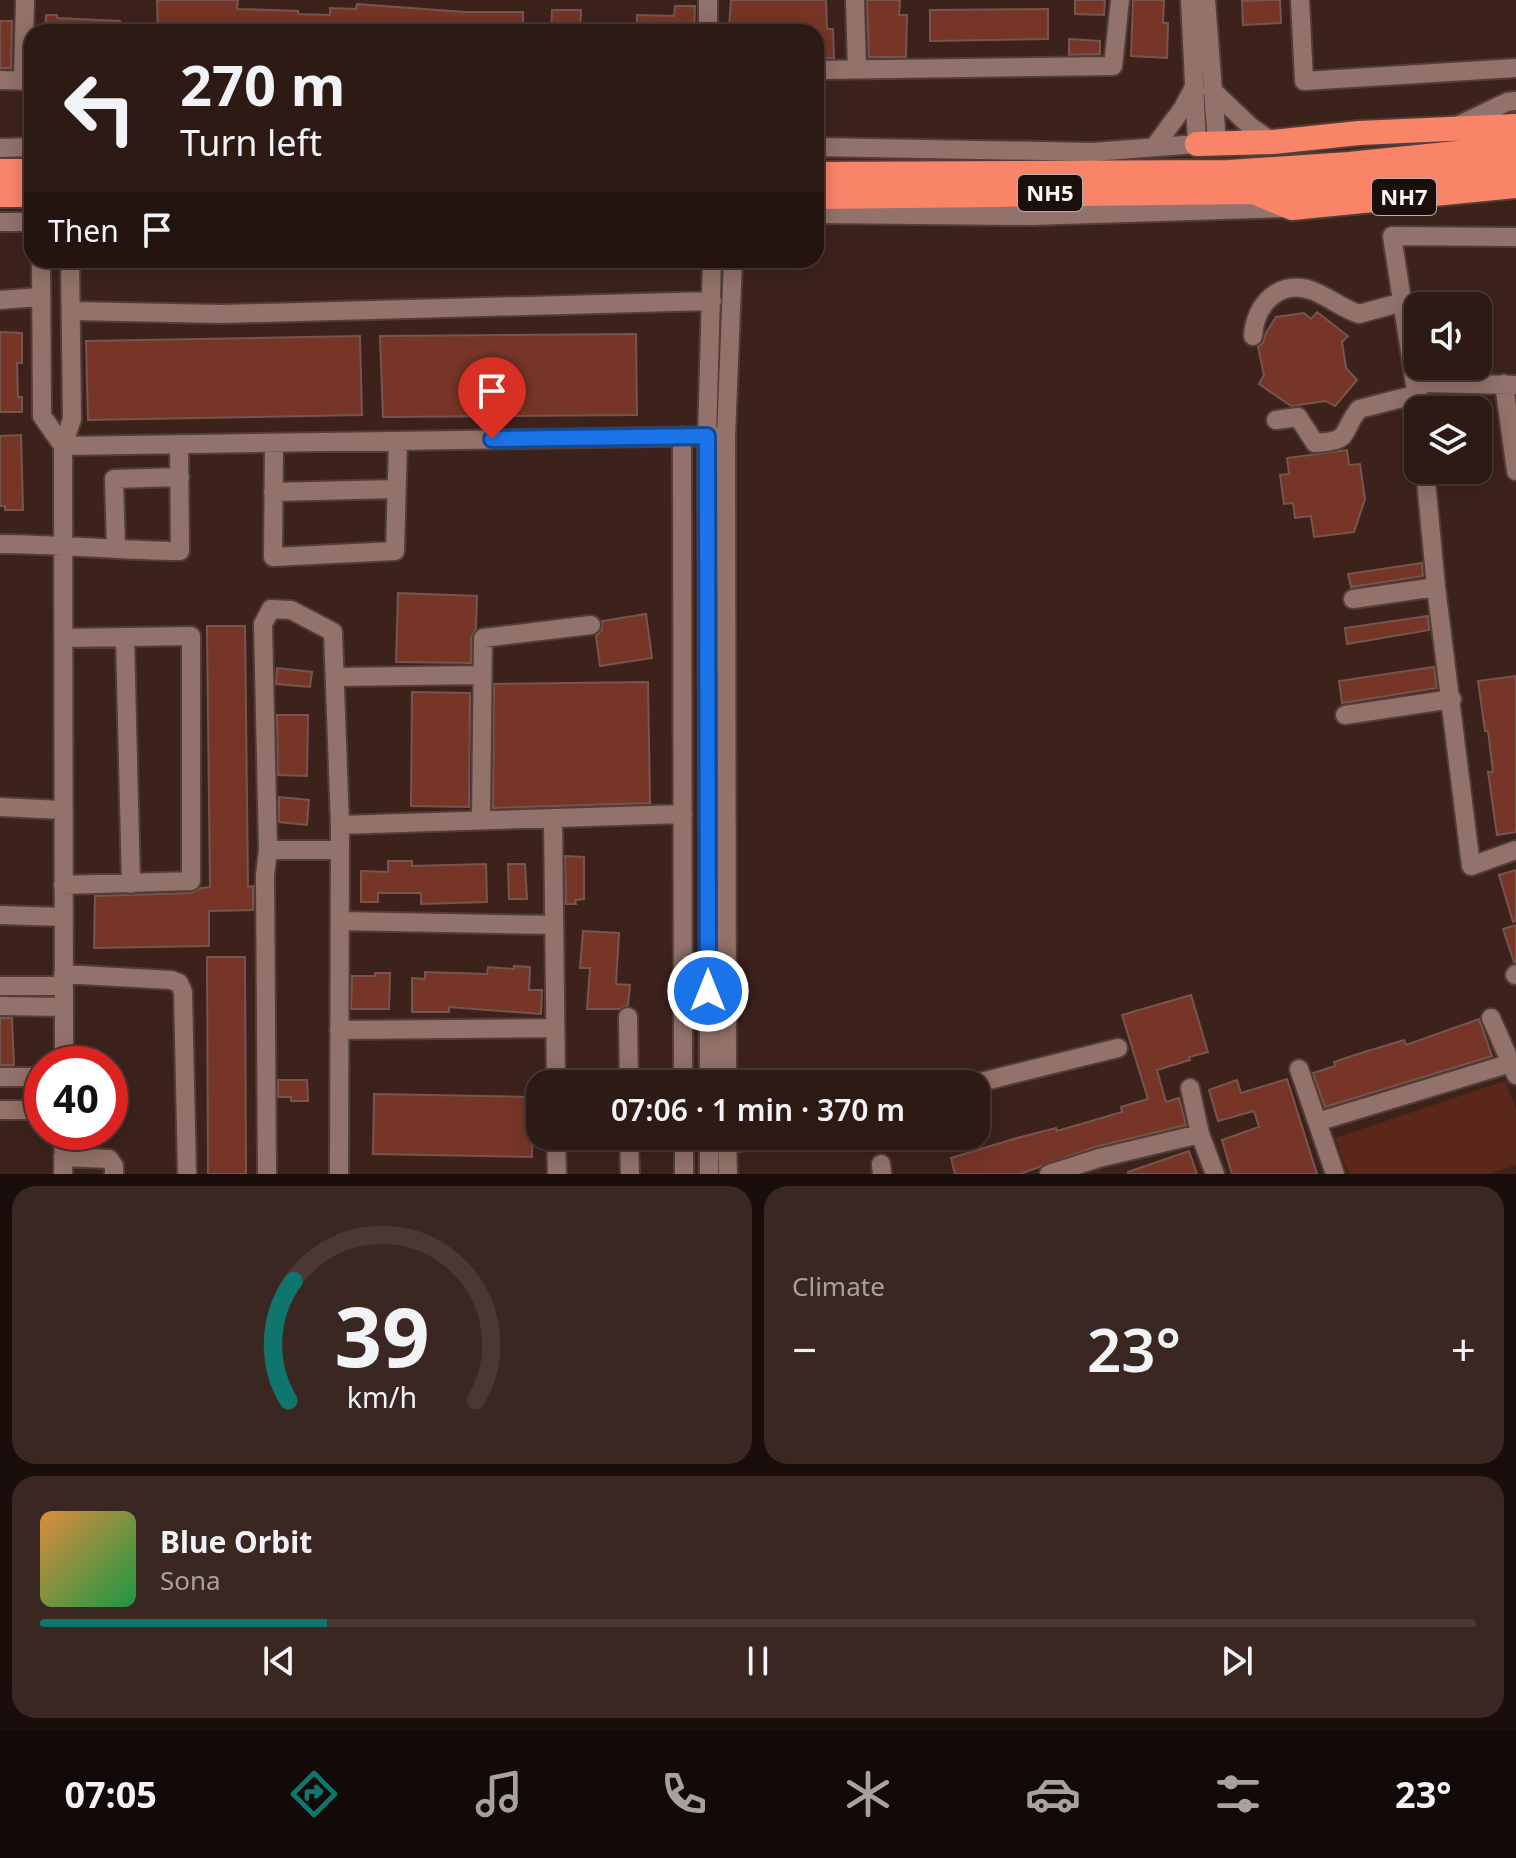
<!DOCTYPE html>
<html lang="en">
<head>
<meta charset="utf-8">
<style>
	body { margin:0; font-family:"Noto Sans",sans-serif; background:#3a2722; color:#f1f3f6; height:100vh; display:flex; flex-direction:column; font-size:30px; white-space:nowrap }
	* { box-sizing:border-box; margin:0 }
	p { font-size:26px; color:#a7a1a0 }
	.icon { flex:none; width:44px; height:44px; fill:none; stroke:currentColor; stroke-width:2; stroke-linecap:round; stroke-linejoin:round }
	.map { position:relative; height:1174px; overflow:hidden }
	.side { display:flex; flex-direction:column; gap:12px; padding:12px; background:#190e0c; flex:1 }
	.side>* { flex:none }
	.top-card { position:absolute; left:24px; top:24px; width:800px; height:244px; border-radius:24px; box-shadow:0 4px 20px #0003,0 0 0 2px #493834; background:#2e1a15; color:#f1f3f6; overflow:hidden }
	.tools { position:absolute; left:1404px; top:292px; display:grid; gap:16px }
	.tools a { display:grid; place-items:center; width:88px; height:88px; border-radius:16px; background:#2e1a15; box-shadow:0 4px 20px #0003,0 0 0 2px #493834; font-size:40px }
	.speed { position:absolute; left:24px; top:1046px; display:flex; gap:16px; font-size:40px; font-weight:700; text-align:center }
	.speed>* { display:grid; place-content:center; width:104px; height:104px; border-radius:50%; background:#2e1a15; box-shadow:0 4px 20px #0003,0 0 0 2px #493834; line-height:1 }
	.speed .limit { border:12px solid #d22; background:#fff; color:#111 }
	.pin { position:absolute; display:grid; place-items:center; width:68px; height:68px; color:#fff; margin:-82px -34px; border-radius:50% 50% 50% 0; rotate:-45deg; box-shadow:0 0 8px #0007 }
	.pin .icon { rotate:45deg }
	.me { position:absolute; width:88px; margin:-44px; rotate:0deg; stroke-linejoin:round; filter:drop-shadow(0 0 6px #0008) }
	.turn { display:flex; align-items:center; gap:28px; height:168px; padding:0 24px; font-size:36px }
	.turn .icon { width:104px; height:104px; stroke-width:2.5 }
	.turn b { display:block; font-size:56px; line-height:68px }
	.then { display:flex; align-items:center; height:76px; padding:0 24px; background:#0003; gap:16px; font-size:30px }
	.big { font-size:60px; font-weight:600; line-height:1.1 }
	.side .card { flex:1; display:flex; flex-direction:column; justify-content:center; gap:12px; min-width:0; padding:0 28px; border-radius:24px; background:#3a2722 }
	.side .dial { align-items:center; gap:0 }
	.dial svg { height:208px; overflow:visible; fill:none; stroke:#493834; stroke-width:7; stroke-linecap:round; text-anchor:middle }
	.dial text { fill:#f1f3f6; stroke:none }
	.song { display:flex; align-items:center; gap:24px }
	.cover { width:96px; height:96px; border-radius:12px; background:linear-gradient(135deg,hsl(30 70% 55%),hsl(140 70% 35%)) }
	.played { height:8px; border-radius:4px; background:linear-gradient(90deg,#0f766e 20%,#493834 20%) }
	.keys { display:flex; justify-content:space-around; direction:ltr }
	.heat { display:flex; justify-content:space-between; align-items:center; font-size:44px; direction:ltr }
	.side .tiles { flex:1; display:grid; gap:12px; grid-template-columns:1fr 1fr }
	.card:last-child { grid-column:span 2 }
	.trip { position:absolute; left:526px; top:1070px; width:464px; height:80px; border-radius:24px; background:#2e1a15; box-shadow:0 4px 20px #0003,0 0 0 2px #493834; font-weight:600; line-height:80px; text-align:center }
	.menu { display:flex; height:128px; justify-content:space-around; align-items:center; background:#120a08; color:#a7a1a0 }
	.menu .icon { width:56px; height:56px }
	.menu .on { color:#0f766e }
	.menu b { font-size:36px; color:#f1f3f6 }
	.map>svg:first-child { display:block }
	.green { fill:#5b271b }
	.building { fill:#763526; stroke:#75564e; stroke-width:2 }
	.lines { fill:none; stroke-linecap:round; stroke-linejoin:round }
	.minor-casing { stroke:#533d39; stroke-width:22 }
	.highway-casing { stroke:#533d39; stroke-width:28 }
	.minor { stroke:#92726a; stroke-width:18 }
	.highway { stroke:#fa8468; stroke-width:24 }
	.route-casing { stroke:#114b97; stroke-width:20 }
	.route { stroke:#1a73e8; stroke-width:14 }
	.labels { text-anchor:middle; stroke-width:8; stroke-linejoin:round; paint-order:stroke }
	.shield { fill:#1b0f0c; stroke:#b9aeab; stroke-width:2 }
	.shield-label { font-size:22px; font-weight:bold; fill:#fdf2ef }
</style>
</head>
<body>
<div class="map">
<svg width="1516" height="1174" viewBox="0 0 1516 1174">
	<rect width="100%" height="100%" fill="#3d221c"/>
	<!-- green -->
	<path class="green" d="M1505,1081l11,28v56l-27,9h-140l-14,-36z"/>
	<!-- building -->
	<path class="building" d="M157,0h81l-1,9 61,2v3l32,1v-7l26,1 1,-5 108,8h58v20h-365z
		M731,0h95l1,29h6l1,29h-18v-26h-20v-4l-26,2 -41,-3z
		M867,0h33l-1,15h8l-1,42h-37z
		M1075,0h30l-1,15 -29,-1z
		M1133,0h31l-1,23h5l-1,35 -36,-2z
		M1268,0h12l1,23 -38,2 -1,-24z
		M675,6h20l-1,26h-57v-17l37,1z
		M1048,9v30l-118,2v-31z
		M552,10h29l-1,22h-29z
		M46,15h11v3l63,3v11h-75z
		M0,21h12l-1,47h-11z
		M1069,39l31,2v13l-31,1z
		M1317,312l31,24 -6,6 4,26 11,12 -22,26 -9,-5 -35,5 -32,-22 5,-9 -6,-28 5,-4 3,-10 10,-16 28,-4 7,6z
		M0,332l22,1v30h-5l1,34h4v15h-22z
		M636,334l1,81 -254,2 -3,-81z
		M360,336l2,79 -274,5 -2,-79z
		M21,435l2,75h-18v-4h-5v-70z
		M1347,450l2,15 11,-1 5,35 -11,33 -40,5 -3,-21 -16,2 -2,-15 -9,1 -4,-29 9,-1 -2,-16z
		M1422,563l1,13 -72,11 -3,-13z
		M398,593l79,3 -1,32 -5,10v25l-75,-1z
		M646,614l6,44 -52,8 -4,-30 6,-6v-9z
		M1428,616l1,14 -82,14 -2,-16z
		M207,626h38l3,261 5,-1v24l-44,1v35l-115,2 1,-52 96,-3 10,-5 9,-1z
		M1434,667l3,21 -95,15 -3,-22z
		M277,668l35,4 -2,15 -34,-3z
		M1516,676v156l-19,3 -9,-63h5l-5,-41h-3l-7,-50z
		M648,682l2,121 -157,5 1,-124z
		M412,692l58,1 -1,114 -58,-1z
		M277,715h31l-1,61 -29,-1z
		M279,797l30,3 -2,25 -28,-3z
		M565,856l19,1v42l-9,1 1,4h-10z
		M388,861h24v5l74,-2 1,38 -66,2v-11h-43v9h-17v-31l27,1z
		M508,864h17l2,35h-18z
		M1516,870v51l-3,1 -14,-47z
		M1516,925v37h-2l-11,-33z
		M583,931l36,2 -3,51 14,1 -2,20 -8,4h-33l3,-41h-10z
		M207,957h38l1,217h-38z
		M514,966l16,1 -1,23h13l-1,24 -92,-7v5h-37v-34l13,1v-7l62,2 1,-7 26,2z
		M375,973h15l-1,36h-38l1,-33h23z
		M1191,995l17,57 -19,5 1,3 -33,10 9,32 13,-4 7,27 -91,22 -75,27h-65l-4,-16 66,-20 39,-10 1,3 65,-19 -1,-5 27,-8 -26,-84z
		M0,1018h12l2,47h-14z
		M1479,1019l13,37 -167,51 -12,-34 22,-7 -1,-4 24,-8 46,-14 2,5z
		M1287,1079l30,95h-85l-10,-34 37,-13 -5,-16 -36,10 -9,-31 28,-10 4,13z
		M278,1080h29l1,21h-17v-4h-13z
		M374,1094l159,3 -1,60 -159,-3z
		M1189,1151l8,23h-69v-2z"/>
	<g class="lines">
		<defs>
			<path id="minor" d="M708,0v32
				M855,0l2,69
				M1206,0l11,142
				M1300,0l4,81 212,-13
				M816,70l297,-4 7,-66
				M0,80l32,1
				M23,80l2,-80
				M1212,90l39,37 22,15
				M1459,125l48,-23 9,-1
				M816,147l277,5 104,-8 -7,-144
				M1154,147l29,-39 11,-21
				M0,148l32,-1
				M816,214l215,2 254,-8
				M0,222h32
				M41,260l1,156 21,30
				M0,300l39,-3
				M72,311l150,3 490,-13
				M1253,336c2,-32 27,-58 60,-45 16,6 30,18 46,23l44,-12
				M1417,383l99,2
				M1504,384l12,87
				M1419,410l-27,-174 124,1
				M1276,420l22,-3 17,26c38,-2 24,-9 44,-34l59,-15
				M682,436l1,648
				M274,443l-1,114 122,-6 3,-110
				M63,446l657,-10
				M1425,470l11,117 35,279 45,-16
				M273,492l123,-3
				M0,544c61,0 120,7 180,7l-1,-107
				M116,548l-2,-69 66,-2
				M1353,599l83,-12
				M125,638l6,246
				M335,677l146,-2
				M1345,715l107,-16
				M0,807l62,3
				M553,818l3,266
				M481,819l2,-181 108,-13
				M340,825l343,-11
				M63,885l128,-4v-245l-127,2
				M0,915l63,2
				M340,921l214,4
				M63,974l108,6 8,3 4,9 4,182
				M1515,975l1,-1
				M0,986h63
				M0,1006l64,1
				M628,1017l1,67
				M1491,1018l25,57
				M339,1030l216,-2
				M64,1064l-1,-618 9,-27 -2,-159
				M1299,1069l36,105
				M0,1077h42
				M709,1084l-2,-648 5,-176
				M727,1084l-1,-648 7,-176
				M973,1084l145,-36
				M1190,1088l10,46 15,40
				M0,1110h42
				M1317,1122l194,-59
				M556,1136l1,38
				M629,1136l1,38
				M684,1136v38
				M709,1136v38
				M727,1136l1,38
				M728,1145l36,-9
				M63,1157l46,2 5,7v8
				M881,1164l1,10
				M63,1174l1,-42
				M267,1174l-2,-299 3,-25
				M339,1174l1,-349 -7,-193 -42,-22 -20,-1 -8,15 5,226h72
				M1049,1174l50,-16 101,-24"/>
			<path id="highway" d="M1197,144l76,-2 86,-9 157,-7
				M0,171h32
				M816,174l413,-2 120,-8 167,-17
				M1258,194l34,14 224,-22
				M0,195h32
				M816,197l436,-5 264,-23"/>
		</defs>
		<!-- minor casing -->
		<use href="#minor" class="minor-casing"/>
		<!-- highway casing -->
		<use href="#highway" class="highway-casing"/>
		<!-- minor -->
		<use href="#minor" class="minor"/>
		<!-- highway -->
		<use href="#highway" class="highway"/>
	</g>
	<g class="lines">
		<defs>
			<path id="route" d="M492,439l215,-3 1,555"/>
		</defs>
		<!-- route casing -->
		<use href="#route" class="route-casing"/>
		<!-- route -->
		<use href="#route" class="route"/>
	</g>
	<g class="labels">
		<!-- shield labels -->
		<g class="shield">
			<rect x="1018" y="175" width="64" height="36" rx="6"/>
			<rect x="1372" y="179" width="64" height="36" rx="6"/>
		</g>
		<g class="shield-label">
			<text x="1050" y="201">NH5</text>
			<text x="1404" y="205">NH7</text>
		</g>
	</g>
</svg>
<div class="tools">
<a><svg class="icon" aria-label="sound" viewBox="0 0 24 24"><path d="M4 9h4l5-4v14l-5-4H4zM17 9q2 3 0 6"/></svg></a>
<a><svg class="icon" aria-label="layers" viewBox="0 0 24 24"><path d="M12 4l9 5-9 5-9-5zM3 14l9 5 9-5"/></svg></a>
</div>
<div class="speed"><div class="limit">40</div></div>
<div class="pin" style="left:492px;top:439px;background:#d93025"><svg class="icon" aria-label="arrive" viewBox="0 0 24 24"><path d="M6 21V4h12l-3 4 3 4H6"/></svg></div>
<svg class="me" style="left:708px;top:991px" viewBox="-20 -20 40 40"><circle r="17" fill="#1a73e8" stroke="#fff" stroke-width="3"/><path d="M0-11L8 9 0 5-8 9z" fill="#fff"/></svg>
<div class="trip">07:06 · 1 min · 370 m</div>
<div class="top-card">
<div class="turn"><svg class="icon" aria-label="left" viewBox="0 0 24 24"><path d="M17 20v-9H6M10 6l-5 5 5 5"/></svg><div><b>270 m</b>Turn left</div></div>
<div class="then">Then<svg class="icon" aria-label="arrive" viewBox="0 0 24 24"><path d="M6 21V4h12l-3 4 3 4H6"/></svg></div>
</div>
</div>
<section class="side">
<div class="tiles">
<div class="card dial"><svg viewBox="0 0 100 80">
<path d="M14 69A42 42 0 1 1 86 69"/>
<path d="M14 69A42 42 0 0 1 16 23" stroke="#0f766e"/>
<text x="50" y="56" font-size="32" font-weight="700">39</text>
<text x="50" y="72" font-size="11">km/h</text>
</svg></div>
<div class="card"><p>Climate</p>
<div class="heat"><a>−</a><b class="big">23°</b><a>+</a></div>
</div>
<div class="card">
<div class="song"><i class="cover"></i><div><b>Blue Orbit</b><p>Sona</p></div></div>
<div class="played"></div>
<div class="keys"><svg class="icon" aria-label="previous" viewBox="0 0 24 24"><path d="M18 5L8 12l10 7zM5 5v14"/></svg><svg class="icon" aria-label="pause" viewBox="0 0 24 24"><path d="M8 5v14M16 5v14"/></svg><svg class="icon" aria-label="next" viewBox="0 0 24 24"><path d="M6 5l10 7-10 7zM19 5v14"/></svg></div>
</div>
</div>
</section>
<nav class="menu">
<b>07:05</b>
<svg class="icon on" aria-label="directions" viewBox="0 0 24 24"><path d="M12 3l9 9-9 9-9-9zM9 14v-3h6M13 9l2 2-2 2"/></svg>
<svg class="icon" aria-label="music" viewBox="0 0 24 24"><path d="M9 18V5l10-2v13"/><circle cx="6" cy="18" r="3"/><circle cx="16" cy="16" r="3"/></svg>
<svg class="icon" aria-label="phone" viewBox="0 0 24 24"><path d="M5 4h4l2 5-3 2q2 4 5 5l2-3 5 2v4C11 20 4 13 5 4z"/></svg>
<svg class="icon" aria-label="climate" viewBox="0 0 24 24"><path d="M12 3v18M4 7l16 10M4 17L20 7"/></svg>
<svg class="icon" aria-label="car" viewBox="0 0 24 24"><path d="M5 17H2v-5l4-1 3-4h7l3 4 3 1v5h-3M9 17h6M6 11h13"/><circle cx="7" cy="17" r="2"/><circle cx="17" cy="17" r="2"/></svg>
<svg class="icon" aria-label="filters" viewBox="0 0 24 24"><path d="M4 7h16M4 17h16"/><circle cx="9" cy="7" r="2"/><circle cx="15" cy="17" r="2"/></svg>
<b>23°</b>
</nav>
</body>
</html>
